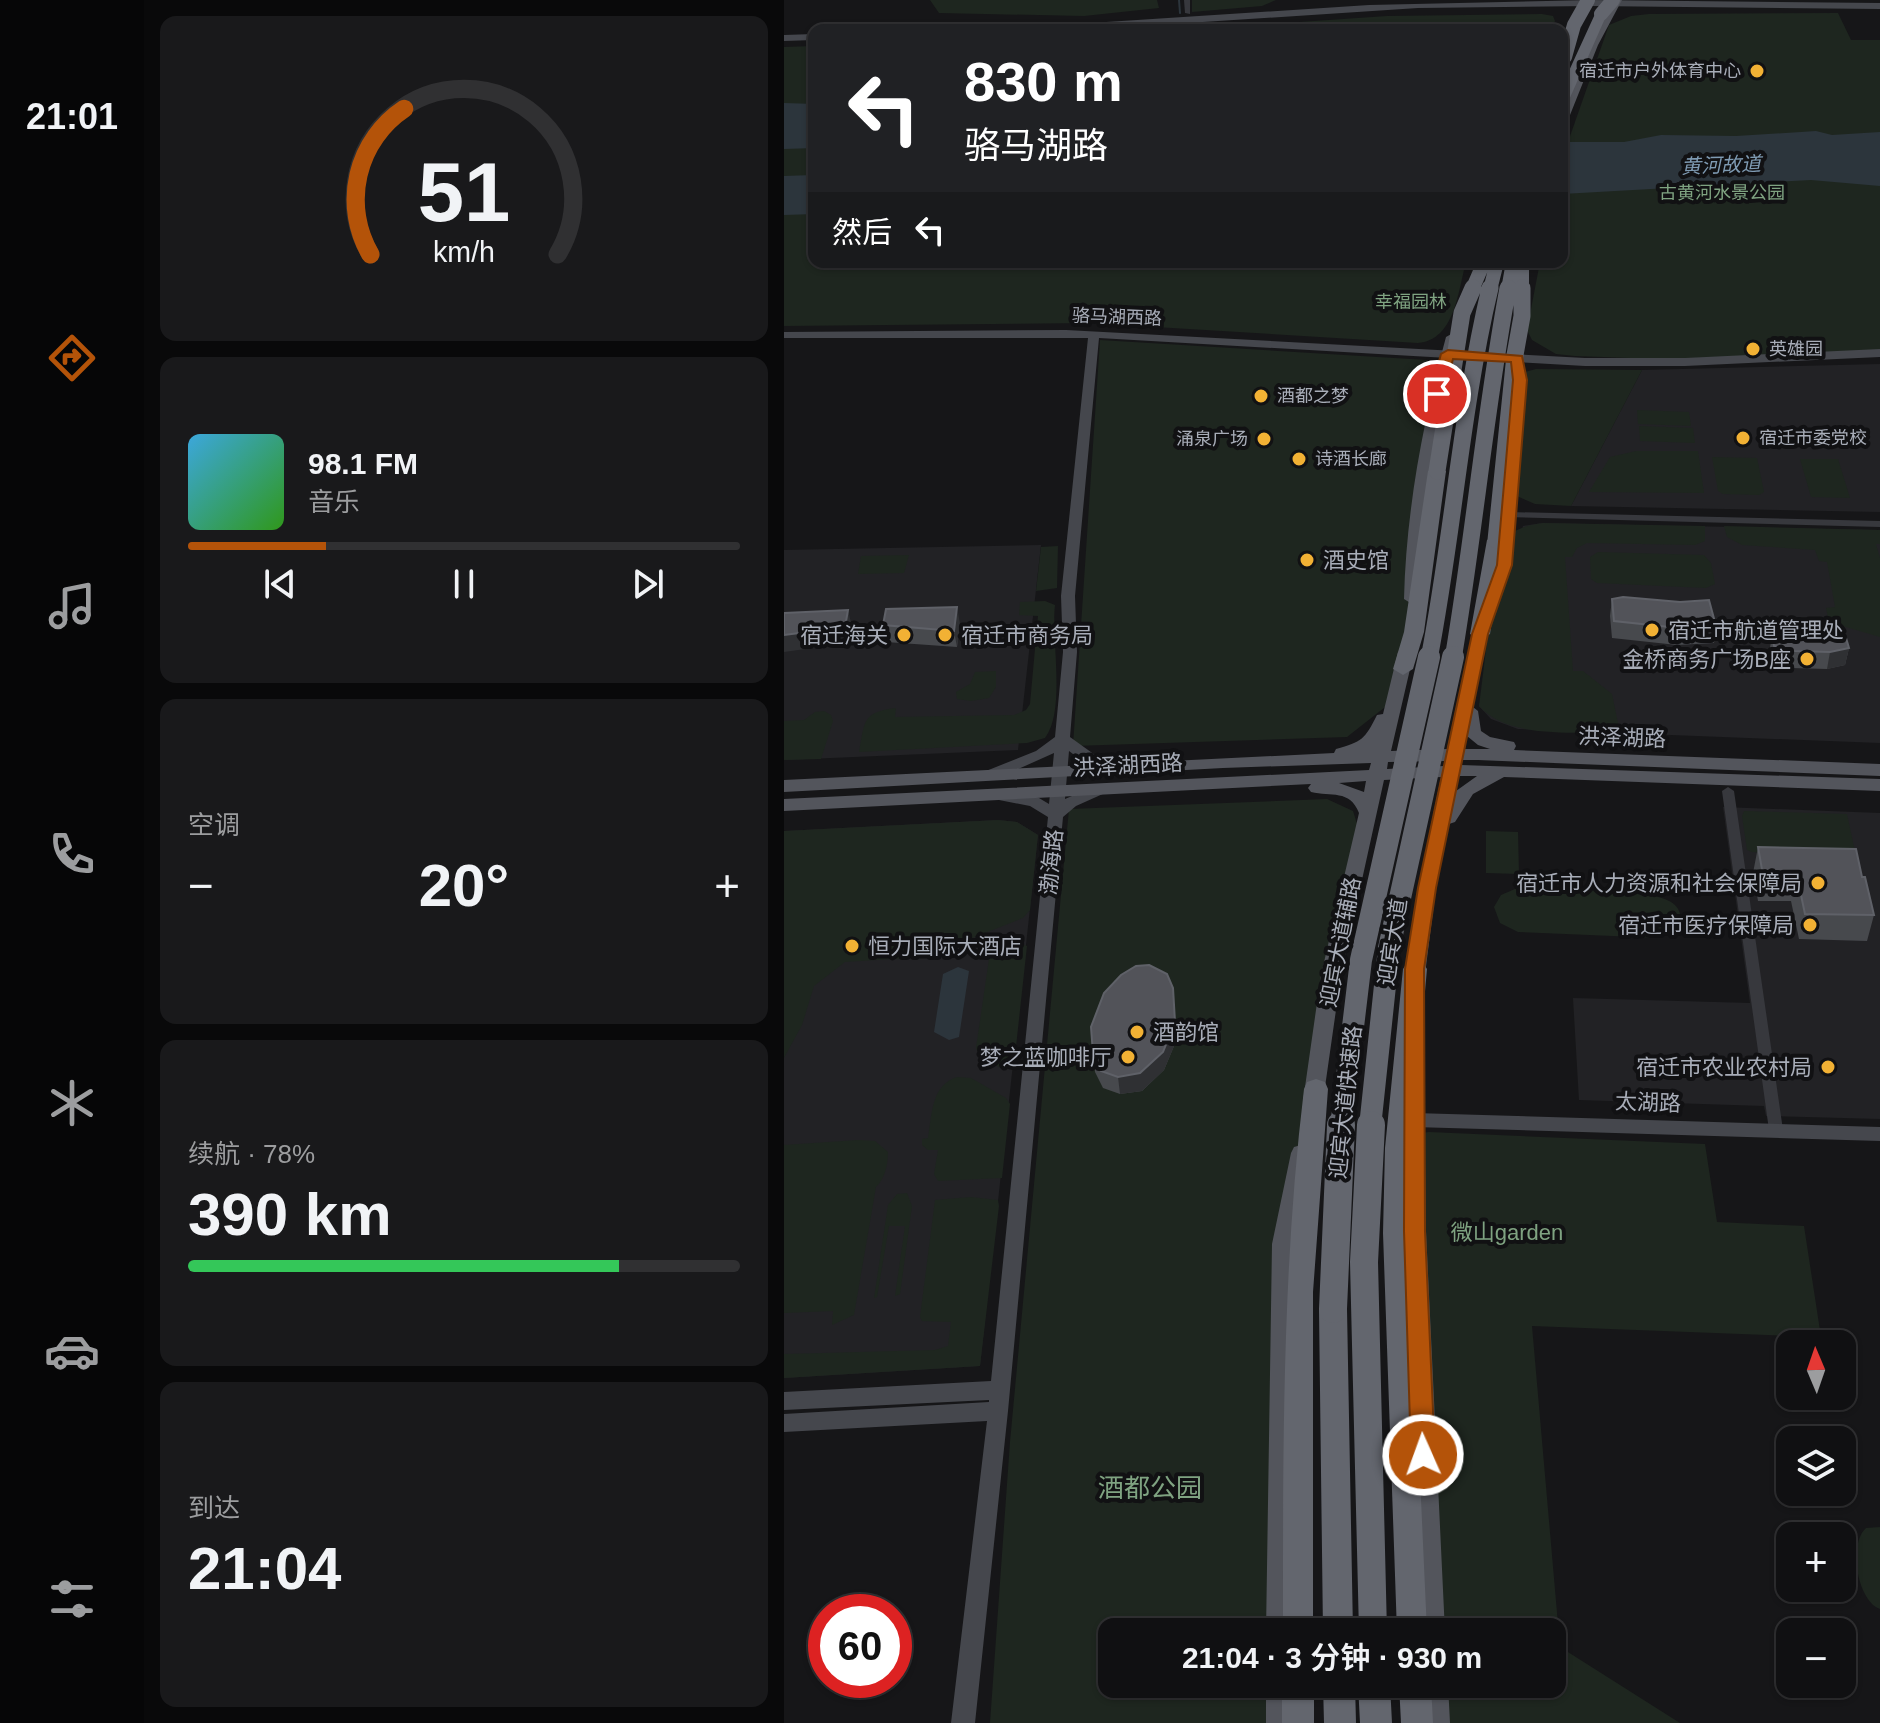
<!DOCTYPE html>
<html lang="zh">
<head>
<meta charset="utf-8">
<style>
	body { margin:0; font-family:Arial,"Noto Sans SC",sans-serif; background:#19191b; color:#f1f3f6; height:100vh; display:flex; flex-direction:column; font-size:30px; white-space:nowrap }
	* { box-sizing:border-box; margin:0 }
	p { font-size:26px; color:#9c9d9f }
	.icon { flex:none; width:44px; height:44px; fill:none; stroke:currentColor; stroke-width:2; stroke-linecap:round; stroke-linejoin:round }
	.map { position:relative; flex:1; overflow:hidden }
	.side { display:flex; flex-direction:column; gap:16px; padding:16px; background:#09090a; width:640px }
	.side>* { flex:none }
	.guide { position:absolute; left:24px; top:24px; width:760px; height:244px; border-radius:16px; box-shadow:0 2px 6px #0004,0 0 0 2px #303032; background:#202124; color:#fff; overflow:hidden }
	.needle { width:52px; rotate:358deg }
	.fabs { position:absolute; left:992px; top:1330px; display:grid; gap:16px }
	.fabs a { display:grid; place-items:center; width:80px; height:80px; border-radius:16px; background:#101012; box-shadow:0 2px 6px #0004,0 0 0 2px #303032; font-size:40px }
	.speed { position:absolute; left:24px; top:1594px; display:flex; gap:16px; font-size:40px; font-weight:700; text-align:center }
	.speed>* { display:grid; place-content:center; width:104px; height:104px; border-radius:50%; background:#101012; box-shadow:0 2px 6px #0004,0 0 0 2px #303032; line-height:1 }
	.speed .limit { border:12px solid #d22; background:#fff; color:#111 }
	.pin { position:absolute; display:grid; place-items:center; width:68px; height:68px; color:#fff; margin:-34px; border:4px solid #fff; border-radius:50%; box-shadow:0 2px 8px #0007 }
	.me { position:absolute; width:88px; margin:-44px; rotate:358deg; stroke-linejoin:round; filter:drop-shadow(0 0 6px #0008) }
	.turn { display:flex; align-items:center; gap:28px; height:168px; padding:0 24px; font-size:36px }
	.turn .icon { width:104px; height:104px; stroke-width:2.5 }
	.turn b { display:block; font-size:56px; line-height:68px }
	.then { display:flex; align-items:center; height:76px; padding:0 24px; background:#0003; gap:16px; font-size:30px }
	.big { font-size:60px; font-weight:600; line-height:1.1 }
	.side .widget { flex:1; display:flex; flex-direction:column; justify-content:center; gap:12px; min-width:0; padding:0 28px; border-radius:16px; background:#19191b }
	.side .dial { align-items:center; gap:0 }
	.dial svg { height:208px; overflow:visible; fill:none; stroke:#303032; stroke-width:7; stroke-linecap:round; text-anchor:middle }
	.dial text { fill:#f1f3f6; stroke:none }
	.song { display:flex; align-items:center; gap:24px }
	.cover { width:96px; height:96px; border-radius:12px; background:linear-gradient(135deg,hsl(200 70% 55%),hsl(110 70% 35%)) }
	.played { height:8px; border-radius:4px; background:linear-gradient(90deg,#b45309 25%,#303032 25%) }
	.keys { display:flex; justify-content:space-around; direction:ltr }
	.heat { display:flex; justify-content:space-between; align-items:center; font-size:44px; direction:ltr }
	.charge { height:12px; border-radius:6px; background:linear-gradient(90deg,#34c759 78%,#303032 0) }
	.trip { position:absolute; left:314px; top:1618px; width:468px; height:80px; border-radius:16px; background:#101012; box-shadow:0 2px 6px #0004,0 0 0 2px #303032; font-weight:600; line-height:80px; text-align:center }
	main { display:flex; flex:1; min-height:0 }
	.tabs { display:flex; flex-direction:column; width:144px; justify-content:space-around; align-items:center; background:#060607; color:#9c9d9f }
	.tabs .icon { width:56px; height:56px }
	.tabs .selected { color:#b45309 }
	.tabs b { font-size:36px; color:#f1f3f6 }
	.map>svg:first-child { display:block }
	.built { fill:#222225 }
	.green { fill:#1e261f }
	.water { fill:#2c353c }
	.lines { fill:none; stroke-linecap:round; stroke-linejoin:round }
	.stream { stroke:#2c353c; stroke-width:2 }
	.street { fill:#37383d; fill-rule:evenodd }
	.secondary { fill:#45474d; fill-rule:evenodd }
	.primary { fill:#53555c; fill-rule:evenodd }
	.highway { fill:#63666e; fill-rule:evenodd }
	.highway-bridge-far3 { stroke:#63666e; stroke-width:14 }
	.highway-bridge-far2 { stroke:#63666e; stroke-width:17 }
	.highway-bridge-far1 { stroke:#63666e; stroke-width:22 }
	.highway-bridge { stroke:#63666e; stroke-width:28 }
	.wall { fill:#47494d }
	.shaded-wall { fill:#2f3033 }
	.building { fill:#525359; stroke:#5f6168; stroke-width:2 }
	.route { fill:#b45309; stroke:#753606; stroke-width:2 }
	.poi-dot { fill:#f2b134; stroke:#111113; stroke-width:3 }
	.labels { text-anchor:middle; stroke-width:8; stroke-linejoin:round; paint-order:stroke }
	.far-poi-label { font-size:18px; fill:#a8adb8; stroke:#111113; text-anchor:start }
	.far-park-label { font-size:18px; fill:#7fa381; stroke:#111113 }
	.far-street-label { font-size:18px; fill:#a8adb8; stroke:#111113 }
	.far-water-label { font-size:20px; font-style:italic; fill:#7f9bb3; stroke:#111113 }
	.poi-label { font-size:22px; fill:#a8adb8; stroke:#111113; text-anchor:end }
	.street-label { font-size:22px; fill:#a8adb8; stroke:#111113 }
	.park-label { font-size:22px; fill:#7fa381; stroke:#111113 }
	.near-park-label { font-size:26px; fill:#7fa381; stroke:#111113 }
</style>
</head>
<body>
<main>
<nav class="tabs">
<b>21:01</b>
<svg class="icon selected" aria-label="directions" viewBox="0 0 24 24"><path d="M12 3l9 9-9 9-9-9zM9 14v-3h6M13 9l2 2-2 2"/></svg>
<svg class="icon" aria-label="music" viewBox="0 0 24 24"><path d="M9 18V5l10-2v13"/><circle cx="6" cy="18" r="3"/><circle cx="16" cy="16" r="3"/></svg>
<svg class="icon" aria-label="phone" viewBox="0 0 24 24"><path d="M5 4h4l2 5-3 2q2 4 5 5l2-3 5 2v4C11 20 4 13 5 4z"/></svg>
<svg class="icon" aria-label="climate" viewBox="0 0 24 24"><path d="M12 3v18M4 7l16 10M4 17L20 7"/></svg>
<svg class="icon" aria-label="car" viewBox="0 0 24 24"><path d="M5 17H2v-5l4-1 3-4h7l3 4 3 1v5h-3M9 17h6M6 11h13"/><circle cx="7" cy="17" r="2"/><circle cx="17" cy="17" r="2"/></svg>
<svg class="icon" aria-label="filters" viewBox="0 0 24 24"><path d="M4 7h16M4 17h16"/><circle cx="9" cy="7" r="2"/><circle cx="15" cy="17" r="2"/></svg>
</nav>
<section class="side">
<div class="widget dial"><svg viewBox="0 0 100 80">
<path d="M14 69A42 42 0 1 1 86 69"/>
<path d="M14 69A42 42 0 0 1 27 13" stroke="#b45309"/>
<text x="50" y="56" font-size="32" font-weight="700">51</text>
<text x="50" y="72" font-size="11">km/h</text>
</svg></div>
<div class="widget">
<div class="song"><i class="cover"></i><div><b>98.1 FM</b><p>音乐</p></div></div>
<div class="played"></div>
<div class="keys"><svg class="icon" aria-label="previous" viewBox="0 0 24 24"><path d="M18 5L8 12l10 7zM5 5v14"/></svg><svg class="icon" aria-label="pause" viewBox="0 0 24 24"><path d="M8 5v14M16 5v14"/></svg><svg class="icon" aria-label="next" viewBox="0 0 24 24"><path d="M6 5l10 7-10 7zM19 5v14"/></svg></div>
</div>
<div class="widget"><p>空调</p>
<div class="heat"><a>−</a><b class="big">20°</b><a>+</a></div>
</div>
<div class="widget"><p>续航 · 78%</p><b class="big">390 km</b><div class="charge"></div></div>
<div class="widget"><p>到达</p><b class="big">21:04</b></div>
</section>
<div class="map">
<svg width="1096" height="1723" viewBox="0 0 1096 1723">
	<rect width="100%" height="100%" fill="#161618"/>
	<!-- built -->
	<path class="built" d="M1096,364v148l-309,-6 71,-136z
		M759,523l337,7v213l-362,-14 -27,-10 -12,-13 44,-180z
		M257,545l-23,205 -234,10v-210z
		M939,807l157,6v306l-114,-3 -2,-10 -185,-6 -6,-102 177,5z
		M214,820l19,2 21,13 -58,531 -196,12v-547z"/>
	<!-- green -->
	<path class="green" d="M146,0h227l2,8 -75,8 -145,-3z
		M408,0h84l-14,6 -70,6z
		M1054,13l13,27h29v313l-222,6 -83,-3 -19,-2 -24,-14 -5,-10 13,-68h22v-103l47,-134 22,-9 18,-2z
		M758,14l11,2 2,5 -5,9h-371l208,-14z
		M30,46v216h652c-8,29 -11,78 -48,81l-329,-20 -305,3v-279z
		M316,340l327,20 25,19 -26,200 -37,125 -42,33 -274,9z
		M752,369l106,1 -71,136 -36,-2 -23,-10 9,-121z
		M853,410l52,2 2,14 -53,-2z
		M855,426l54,2 2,15 -55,-2z
		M852,451h62l6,42 -115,-1 21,-35z
		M928,457l45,1 7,34 -5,3 -36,-1 -5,-3z
		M1016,459h38l12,39 -39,-1z
		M759,523l162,3v15l-10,4 -108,-2 -10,5 -5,9h-7l8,114h10l29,23 8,39c-43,-2 -111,7 -141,-27l20,-161c14,-16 24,-19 44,-22z
		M940,526l156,4v14h-4l4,14v79l-51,-15 -3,-14 9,-1 -8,-45 -8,-1 -4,-11 -73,-5 -15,-8z
		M274,546l-1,42 -21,3 5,-44z
		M814,552l106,3 7,8 4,21 -9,4 -109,-5 -6,-4 -1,-22z
		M125,555l-5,18 -46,1 3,-18z
		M261,601l10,4c-4,35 11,105 -10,133l-18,5 -168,9c6,-31 3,-40 37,-44l-1,9 119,-2 12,-5 4,-6 8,-88 -19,-1 1,-13z
		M212,671v16l-7,11 -18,3 -14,-2 -1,-7 14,-8 5,-12z
		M40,711l7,4 2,6 -12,38 -37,1v-39l20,-1 11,-8z
		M543,799l26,12 6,19 -32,139 -35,663h-180v52h180l-1,39h-301l20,-281 59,-633z
		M960,811l103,3 9,42 -104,-4 -5,-2 -5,-34z
		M214,820l19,2 21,13 -8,75 -7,8 -99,39 -79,5 -31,24 -12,39 -18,33v-227z
		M702,831l32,1 1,42 -33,-1z
		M731,889c25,-1 134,1 152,11 9,4 13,9 14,19l-6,12 -15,7 -142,-6 -18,-9 -6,-16 7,-12z
		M237,944l6,2 -13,119 -12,4 -22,-13 -4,-8 13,-89z
		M173,1077l14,1 35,20 4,6 -8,74 -64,3 -4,-7 4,-24h-10l-6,-5v-6l6,-1c4,-23 3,-53 29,-61z
		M645,1132l276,12 12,78 87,4 17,111 -289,-11 28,321 120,76h-261l-1,-39h134v-52h-137l-2,-498z
		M74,1140l17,1 13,11c0,12 -3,27 -12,35l-22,128 -22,10 1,-14 -49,2v-168z
		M123,1193l5,13 -12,88 -5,2 10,-70h-16l-12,71 -3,1 14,-93 9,-11z
		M187,1197l27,3 1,6 -19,160 -196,12v-24l151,-4 13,-4 3,-24 -29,-1 -2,-4 15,-117z
		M1096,1527v82c-23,-8 -32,-65 -14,-81z"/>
	<!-- water -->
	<path class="water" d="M0,103l30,1v44l-30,1z
		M1032,131l16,4 48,-3v54l-69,-6 -249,14v-52h62l37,-7 75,1z
		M30,175v39l-30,1v-39z
		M174,967l11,4 -10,66 -10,3 -15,-8 9,-58z"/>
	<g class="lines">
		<!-- stream -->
		<path class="stream" d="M395,0l1,13"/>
		<!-- street -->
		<path class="street" d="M400,0h6v14l-5,-1z
			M725,512l371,9v6l-374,-10 -2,-2z
			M944,787l6,4 49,339 -2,4 -5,1 -5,-1 -2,-4 -47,-339z"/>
		<!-- secondary -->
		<path class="secondary" d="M807,0l289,3v6l-289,-3 -173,2 -338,22h-56l5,-3 340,-22z
			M30,34v6l-30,1v-6z
			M282,330l519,28h100l195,-9v8l-195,9h-100l-486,-28 -24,258 2,56 -7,85 25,18 32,9 3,4 -8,5 -37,-10 -16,-12 -4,48 35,-15 8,5 -3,4 -29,13 -13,11 -55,594 -33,312h-24l36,-302 -203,11v-18l205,-12v-2l-205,10v-18l207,-11 57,-564 -18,-11 -31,-6 -3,-4 8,-5 35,7 10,6 5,-51 -58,26h-10l-3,-4 3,-4 50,-20 19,-14 8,-85 -2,-56 27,-258h-304v-6z
			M630,1113l466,14v14l-466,-14 -6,-2 -3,-5 3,-5z"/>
		<!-- primary -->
		<path class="primary" d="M828,0h10l-24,45 -30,75 -6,3c0,-39 31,-88 50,-123z
			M669,333l7,4c-23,84 -39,175 -40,262l-8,5 -8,-5c2,-87 19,-178 42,-262z
			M736,375l7,4 -15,186 -24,69 -15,73 5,4 3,20 9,6 24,5 2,4 -2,4 366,14v12l-402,-16h-16l-1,5 419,14v12l-376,-14 -31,17 -18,28 -6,2 -13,64 -12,94 -3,5h-14l-3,-5 14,-94 23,-111 -57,3 -43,195 -18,126 -3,6 -7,2 -7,-2 -3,-6 18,-126 38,-162c-9,-24 -28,-16 -48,-21l-3,-4 3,-4 -527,27v-12l585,-29 2,-7 -148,5 -439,24v-12l550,-27 2,-4c26,-7 29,-10 41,-34l6,-1 15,-62 8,-5 8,5 -23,99 56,-2 25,-115 24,-69 17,-186zM683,736l11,9 12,4h-25zM661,761l-1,5 -57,3 1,-7zM675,776h18l-21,15zM582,781l-2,11 -25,-9z
			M630,1084l7,2 3,6 2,139 19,401h-26l-15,-401v-139l3,-6z
			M517,1145l7,2 3,6 -17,91 -2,388h-26l6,-388 19,-91 3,-6z
			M482,1684h26v39h-26z
			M638,1684h26l2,39h-26z"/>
		<!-- highway -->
		<path class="highway" d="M817,10l6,4 -38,86 -7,4v-18l33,-72z
			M653,466l9,5 -22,161 -11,37 -10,6 -10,-6 11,-37 24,-161z
			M712,535l9,5 -15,94 -10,6 -10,-6 17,-94z
			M631,960l8,3 4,6 -16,179 -2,85 18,399h-30l-14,-399 2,-85 18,-179 4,-6z
			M532,1079l9,3 3,7 -15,203v340h-30c0,-182 -1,-362 21,-543l3,-7z
			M549,1297l10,4 4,8 6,323h-30l-4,-323 4,-8z
			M498,1684h32v39h-32z
			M539,1684h32l1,39h-32z
			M574,1684h32l2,39h-32z
			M615,1684h32l2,39h-32z"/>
		<!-- highway-bridge-far3 -->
		<path class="highway-bridge-far3" d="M817,14l12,-14
			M781,57l9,-32 14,-25
			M738,263v27
			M688,290l12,-28
			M706,290l7,-28
			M724,290l5,-28"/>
		<!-- highway-bridge-far2 -->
		<path class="highway-bridge-far2" d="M653,471l25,-158 11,-25
			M712,540l19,-185 7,-39v-28
			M645,659c24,-123 32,-249 61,-371
			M669,659c21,-123 32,-248 55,-371"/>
		<!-- highway-bridge-far1 -->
		<path class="highway-bridge-far1" d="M557,1127l20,-167 68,-303
			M586,1127l19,-179 64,-291"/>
		<!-- highway-bridge -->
		<path class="highway-bridge" d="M587,1125l-7,137 9,370
			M549,1309l8,-184"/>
	</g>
	<!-- wall -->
	<path class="wall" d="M828,599l104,27 -2,17 -37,2 -65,-7 -2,-22z
		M176,624l-3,23 -71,-5 -3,-17z
		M988,636l77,12 -4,17 -18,4 -36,-1 -20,-5 -2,-10z
		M974,847l104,30 12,38 -7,26 -68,-2 -8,-38h-33l-5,-28z
		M393,1039l-13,31 -22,21 -22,3 -17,-6 -8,-16 -2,-18z"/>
	<!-- shaded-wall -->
	<path class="shaded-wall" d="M173,607l3,17 -3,23 -3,-16z
		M64,610l4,17 -4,16 -64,9v-17z
		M1065,648l-4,17 -18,4 3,-17z
		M389,988l4,51 -13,31 -22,21 -22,3 -2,-17z"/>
	<!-- building -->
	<path class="building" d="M839,597l57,5 29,-2 7,26 -37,2 -65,-7 -2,-22z
		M173,607l-3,24 -71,-6 3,-16z
		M64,610l-3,17 -61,8v-22z
		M1023,632l39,6 3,10 -19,4 -36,-1 -20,-5 -2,-10z
		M974,847l98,2 6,28h3l9,38 -69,-1 -8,-38 -34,-1z
		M365,965l18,9 6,14 2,34 -12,30 -23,21 -22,4 -17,-6 -8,-17 -2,-27 13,-34 17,-18 15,-9z"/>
	<!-- route -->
	<path class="route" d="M664,350l74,6 5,24 -15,185 -24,69 -52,254 -12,81 1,262 10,224 -4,7 -8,4 -9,-4 -3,-7 -7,-224 1,-262 13,-81 54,-254 25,-69 16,-185 -2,-18 -58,-3 -9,35 -12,3 -2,-3 11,-40z"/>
	<!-- markers -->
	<g class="poi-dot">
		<circle cx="973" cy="71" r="8"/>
		<circle cx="969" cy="349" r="8"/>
		<circle cx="477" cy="396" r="8"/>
		<circle cx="959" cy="438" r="8"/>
		<circle cx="480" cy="439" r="8"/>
		<circle cx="515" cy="459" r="8"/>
		<circle cx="523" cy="560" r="8"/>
		<circle cx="868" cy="630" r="8"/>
		<circle cx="120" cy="635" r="8"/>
		<circle cx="161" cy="635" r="8"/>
		<circle cx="1023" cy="659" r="8"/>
		<circle cx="1034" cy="883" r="8"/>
		<circle cx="1026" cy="925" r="8"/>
		<circle cx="68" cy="946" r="8"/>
		<circle cx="353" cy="1032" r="8"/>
		<circle cx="344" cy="1057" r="8"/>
		<circle cx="1044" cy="1067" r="8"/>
	</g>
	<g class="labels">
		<!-- far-poi labels -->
		<g class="far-poi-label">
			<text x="957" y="77" text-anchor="end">宿迁市户外体育中心</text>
			<text x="985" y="355">英雄园</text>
			<text x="493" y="402">酒都之梦</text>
			<text x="975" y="444">宿迁市委党校</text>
			<text x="464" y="445" text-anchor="end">涌泉广场</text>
			<text x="531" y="465">诗酒长廊</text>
		</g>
		<!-- far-park labels -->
		<g class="far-park-label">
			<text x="938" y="199">古黄河水景公园</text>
			<text x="627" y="308">幸福园林</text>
		</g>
		<!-- far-street labels -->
		<g class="far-street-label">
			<text transform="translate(333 317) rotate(2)" y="6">骆马湖西路</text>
		</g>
		<!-- far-water labels -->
		<g class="far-water-label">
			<text transform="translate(937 165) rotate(-2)" y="7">黄河故道</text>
		</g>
		<!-- poi labels -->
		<g class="poi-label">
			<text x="539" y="568" text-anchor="start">酒史馆</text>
			<text x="884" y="638" text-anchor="start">宿迁市航道管理处</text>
			<text x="104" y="643">宿迁海关</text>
			<text x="177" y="643" text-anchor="start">宿迁市商务局</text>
			<text x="1007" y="667">金桥商务广场B座</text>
			<text x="1018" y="891">宿迁市人力资源和社会保障局</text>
			<text x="1010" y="933">宿迁市医疗保障局</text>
			<text x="84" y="954" text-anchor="start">恒力国际大酒店</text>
			<text x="369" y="1040" text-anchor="start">酒韵馆</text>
			<text x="328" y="1065">梦之蓝咖啡厅</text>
			<text x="1028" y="1075">宿迁市农业农村局</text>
		</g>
		<!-- street labels -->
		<g class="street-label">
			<text transform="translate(838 737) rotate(2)" y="8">洪泽湖路</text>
			<text transform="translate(344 765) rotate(-3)" y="8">洪泽湖西路</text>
			<text transform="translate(267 862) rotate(-84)" y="8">渤海路</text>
			<text transform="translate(556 942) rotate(-79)" y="8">迎宾大道辅路</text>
			<text transform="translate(608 942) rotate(-81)" y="8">迎宾大道</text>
			<text transform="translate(561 1102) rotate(-84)" y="8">迎宾大道快速路</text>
			<text transform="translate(864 1102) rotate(2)" y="8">太湖路</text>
		</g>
		<!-- park labels -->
		<g class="park-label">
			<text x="723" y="1240">微山garden</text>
		</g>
		<!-- near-park labels -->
		<g class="near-park-label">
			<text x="366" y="1497">酒都公园</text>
		</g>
	</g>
</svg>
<div class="fabs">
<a><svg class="needle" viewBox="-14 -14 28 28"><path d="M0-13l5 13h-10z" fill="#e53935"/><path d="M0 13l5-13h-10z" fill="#9c9d9f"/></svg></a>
<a><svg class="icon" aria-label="layers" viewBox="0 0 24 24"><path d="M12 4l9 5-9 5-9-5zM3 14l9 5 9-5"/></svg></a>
<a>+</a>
<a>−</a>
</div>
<div class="speed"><div class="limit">60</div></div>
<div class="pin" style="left:653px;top:394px;background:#d93025"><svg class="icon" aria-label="arrive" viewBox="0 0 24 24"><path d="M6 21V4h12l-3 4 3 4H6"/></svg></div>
<svg class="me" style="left:639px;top:1455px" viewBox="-20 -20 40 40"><circle r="17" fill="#b45309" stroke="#fff" stroke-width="3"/><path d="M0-11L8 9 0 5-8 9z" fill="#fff"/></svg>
<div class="trip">21:04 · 3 分钟 · 930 m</div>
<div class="guide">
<div class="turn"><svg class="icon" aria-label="left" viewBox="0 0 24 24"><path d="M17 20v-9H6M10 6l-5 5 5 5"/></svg><div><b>830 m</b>骆马湖路</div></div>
<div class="then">然后<svg class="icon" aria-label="left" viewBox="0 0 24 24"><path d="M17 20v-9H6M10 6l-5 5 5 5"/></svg></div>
</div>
</div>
</main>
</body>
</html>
